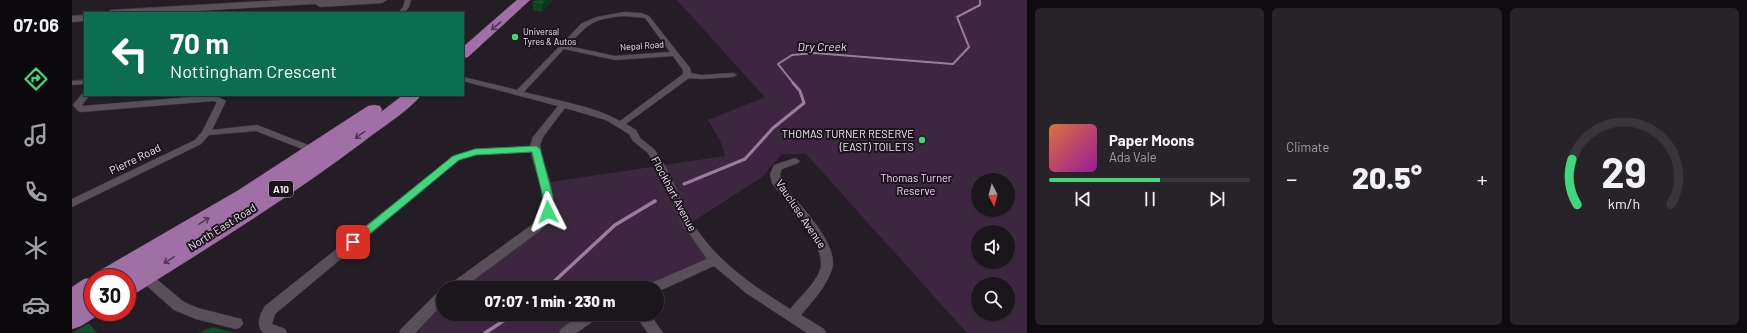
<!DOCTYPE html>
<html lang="en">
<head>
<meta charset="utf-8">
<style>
	body { margin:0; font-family:Barlow,sans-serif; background:#282329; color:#f1f3f6; height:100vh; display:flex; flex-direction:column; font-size:15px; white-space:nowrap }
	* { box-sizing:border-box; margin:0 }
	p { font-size:13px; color:#a09fa3 }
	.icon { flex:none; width:22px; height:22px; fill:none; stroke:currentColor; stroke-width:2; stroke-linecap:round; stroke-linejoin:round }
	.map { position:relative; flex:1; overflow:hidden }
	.sheet { display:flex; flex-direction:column; gap:8px; padding:8px; background:#0f0c0f; width:720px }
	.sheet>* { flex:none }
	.guide { position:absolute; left:12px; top:12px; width:380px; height:84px; border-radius:0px; box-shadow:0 1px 3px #0004,0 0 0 1px #39353b; background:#0b6e4f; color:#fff; overflow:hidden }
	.needle { width:26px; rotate:174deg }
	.buttons { position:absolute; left:899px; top:173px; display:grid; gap:8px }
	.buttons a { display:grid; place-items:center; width:44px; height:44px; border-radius:50%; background:#1b161c; box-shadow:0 1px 3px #0004,0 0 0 1px #39353b; font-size:20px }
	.speed { position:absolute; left:12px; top:269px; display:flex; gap:8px; font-size:20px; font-weight:700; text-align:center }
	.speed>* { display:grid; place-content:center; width:52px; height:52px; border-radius:50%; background:#1b161c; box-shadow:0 1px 3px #0004,0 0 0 1px #39353b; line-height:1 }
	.speed .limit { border:6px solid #d22; background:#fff; color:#111 }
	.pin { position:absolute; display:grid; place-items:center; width:34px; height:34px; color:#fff; margin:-17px; border-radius:8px; box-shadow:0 2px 6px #0006 }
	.me { position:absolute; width:44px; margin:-22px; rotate:357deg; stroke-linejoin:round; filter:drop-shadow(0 0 3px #0008) }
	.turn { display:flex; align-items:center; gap:14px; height:84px; padding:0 20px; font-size:18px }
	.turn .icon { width:52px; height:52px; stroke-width:2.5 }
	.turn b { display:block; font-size:28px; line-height:34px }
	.big { font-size:30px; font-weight:800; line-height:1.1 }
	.sheet .card { flex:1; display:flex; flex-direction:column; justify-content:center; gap:6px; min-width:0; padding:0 14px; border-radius:6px; background:#282329 }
	.sheet .dial { align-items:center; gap:0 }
	.dial svg { height:104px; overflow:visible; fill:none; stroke:#39353b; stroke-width:7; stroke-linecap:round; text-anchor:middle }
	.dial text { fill:#f1f3f6; stroke:none }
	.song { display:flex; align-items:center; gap:12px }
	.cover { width:48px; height:48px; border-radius:6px; background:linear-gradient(135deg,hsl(20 70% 55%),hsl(300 70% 35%)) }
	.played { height:4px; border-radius:2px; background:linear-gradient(90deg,#41d77c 55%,#39353b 55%) }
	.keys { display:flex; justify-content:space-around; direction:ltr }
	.heat { display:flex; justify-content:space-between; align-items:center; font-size:22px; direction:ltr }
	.sheet .tiles { flex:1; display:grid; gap:8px; grid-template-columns:repeat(3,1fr) }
	.trip { position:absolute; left:364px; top:281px; width:228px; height:40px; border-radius:20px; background:#1b161c; box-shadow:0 1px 3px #0004,0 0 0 1px #39353b; font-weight:800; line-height:40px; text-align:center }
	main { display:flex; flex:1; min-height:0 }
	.dock { display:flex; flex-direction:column; width:72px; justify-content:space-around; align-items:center; background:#0b090b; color:#a09fa3 }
	.dock .icon { width:28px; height:28px }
	.dock .current { color:#41d77c }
	.dock b { font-size:18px; color:#f1f3f6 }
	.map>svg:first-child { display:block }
	.green { fill:#3d2740; fill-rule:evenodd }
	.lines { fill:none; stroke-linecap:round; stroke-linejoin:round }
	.stream-far2 { stroke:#9b7c9f; stroke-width:2 }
	.stream-far1 { stroke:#9b7c9f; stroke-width:3 }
	.stream { stroke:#9b7c9f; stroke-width:3.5 }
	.street-casing { stroke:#3f383f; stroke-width:1 }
	.secondary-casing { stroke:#3f383f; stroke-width:1 }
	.highway-casing { stroke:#3f383f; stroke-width:1 }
	.street { fill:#584f58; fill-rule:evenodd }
	.secondary { fill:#584f58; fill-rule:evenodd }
	.highway { fill:#a06fa5; fill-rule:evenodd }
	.wall { fill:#104525 }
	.shaded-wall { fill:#0d381e }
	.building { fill:#13502b; stroke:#0d381e }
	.oneway { stroke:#503853 }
	.route { fill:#41d77c; stroke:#2a8c51 }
	.poi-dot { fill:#41d77c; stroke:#1b141c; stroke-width:1.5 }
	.labels { text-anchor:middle; stroke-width:4; stroke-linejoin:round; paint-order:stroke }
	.far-poi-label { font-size:9px; fill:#ede8ed; stroke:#1b141c; text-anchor:start }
	.far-street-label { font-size:9px; fill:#ede8ed; stroke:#1b141c }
	.shield { fill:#1b141c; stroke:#aea8ae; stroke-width:1 }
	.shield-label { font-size:10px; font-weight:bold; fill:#ede8ed }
	.poi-label { font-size:11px; fill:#ede8ed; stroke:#1b141c; text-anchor:end }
	.street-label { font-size:11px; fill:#ede8ed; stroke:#1b141c }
	.park-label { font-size:11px; fill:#f7d0fb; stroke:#1b141c }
	.water-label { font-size:12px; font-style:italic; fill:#f7d0fa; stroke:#1b141c }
</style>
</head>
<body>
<main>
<nav class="dock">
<b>07:06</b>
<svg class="icon current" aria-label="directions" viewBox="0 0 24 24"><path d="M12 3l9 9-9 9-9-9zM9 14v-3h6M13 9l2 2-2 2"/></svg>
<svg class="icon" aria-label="music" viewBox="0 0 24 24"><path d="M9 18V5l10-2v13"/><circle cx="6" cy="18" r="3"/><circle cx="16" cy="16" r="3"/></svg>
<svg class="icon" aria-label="phone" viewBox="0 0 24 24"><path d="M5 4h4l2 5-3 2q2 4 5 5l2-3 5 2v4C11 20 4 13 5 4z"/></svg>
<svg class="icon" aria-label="climate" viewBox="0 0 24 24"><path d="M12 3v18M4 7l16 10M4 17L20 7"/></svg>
<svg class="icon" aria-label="car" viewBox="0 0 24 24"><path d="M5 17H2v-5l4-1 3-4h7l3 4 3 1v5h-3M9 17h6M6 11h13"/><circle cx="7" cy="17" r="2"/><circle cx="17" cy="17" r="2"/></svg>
</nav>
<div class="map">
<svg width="955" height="333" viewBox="0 0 955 333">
	<rect width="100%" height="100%" fill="#241d25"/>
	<!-- green -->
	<path class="green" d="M605,0h350v333h-60l-161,-179h-24l-20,23 -73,47 27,36 -63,28h-199l87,-65 3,-40 181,-27 -4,-14 -13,-22 57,-23zM906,180h30v30h-30zM906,232h30v30h-30zM906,284h30v30h-30z
		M371,296v18h152l-29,19h-160z"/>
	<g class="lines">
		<!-- stream-far2 -->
		<path class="stream-far2" d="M722,84l-16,-20 14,-9 22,-2 139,11 16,-17 -12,-30 23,-12v-5"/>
		<!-- stream-far1 -->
		<path class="stream-far1" d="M612,184l61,-25 28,-31 31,-25 -4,-12 -7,-8"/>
		<!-- stream -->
		<path class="stream" d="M475,288l68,-63 40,-24
			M413,333l29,-19"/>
		<defs>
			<path id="street" d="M333,0h6l-2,7 -5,6h-6l5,-6z
				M552,12l17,1 8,3 41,52 1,5 10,2 32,-2 4,2 -4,2 -32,2 -12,-1 -63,46 10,6 4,8 14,11 5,7c14,21 21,45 33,66 23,38 61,64 98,87 10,-12 25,-25 30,-39 8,-25 -34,-67 -48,-87l-2,-9 4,-9 21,-7 5,3 -2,2 -16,6 -2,5 1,7c14,20 59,62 51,88 -5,17 -20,33 -31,46l23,14 2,4h-19l-61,-40 -32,-27 -57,26v-4h-10l2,-4 58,-25 -25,-36 -26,-56 -8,-14 -15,-12 -4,-7 -23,-14 -41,-12 -22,29 -3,8c6,34 24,53 1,85l-78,58h-15l2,-4 83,-60c19,-25 3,-45 -2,-72l-55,3 -17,5 -184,154 -3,10 13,5 2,4h-24c-8,-9 -3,-18 2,-27l188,-150 22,-7 55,-3 3,-9 25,-31 -95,-25v-4l54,13 65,-67 15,-6zM552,16l21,2 25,34 -55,4 -47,-10c21,-23 24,-27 56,-30zM492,49l51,11 58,-4 10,14v4l-63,47c-26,-15 -66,-21 -96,-29z
				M13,80v4l-13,1v-4z
				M11,93h2v2h5l-8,10 1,1 131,-11 12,6 -14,29 45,-5 59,23 2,2 -5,3 -3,-1 -54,-21 -47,4 -8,9 -129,63v-8l123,-59 7,-8 15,-30 -4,-1 -132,11 -3,-1 -5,-6z
				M72,271l4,1 36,30 14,6 43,11 2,4 -2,4 -5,2 -40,-10 -22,-9 -34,-30 -2,-4 2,-4z
				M371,291v13l-28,29h-16l2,-4 37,-37z
				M509,314h21c-1,2 -24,18 -26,19 -5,0 -12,0 -17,0l2,-4z
				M563,314h15l13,19h-15z"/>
			<path id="secondary" d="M210,0h105l-5,3 -62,4 -5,-3 -155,9h-54l5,-3z
				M13,15v6l-13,1v-6z"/>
			<path id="highway" d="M445,0h13l-62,57 -5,1v-11z
				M331,95h18c-10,14 -40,33 -54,44 -74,56 -153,105 -231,154l-9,3v-18h-34v34h10l-22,14 -9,3v-42l12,-8 12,-2 3,-6 138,-80 131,-85 6,-1 6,1 2,4 -1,2z"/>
		</defs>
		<!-- street casing -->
		<use href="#street" class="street-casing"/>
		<!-- secondary casing -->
		<use href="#secondary" class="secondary-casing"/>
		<!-- highway casing -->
		<use href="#highway" class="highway-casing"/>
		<!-- street -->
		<use href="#street" class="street"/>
		<!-- secondary -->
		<use href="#secondary" class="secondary"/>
		<!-- highway -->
		<use href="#highway" class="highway"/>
	</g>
	<!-- wall -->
	<path class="wall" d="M480,1l-10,11 -9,-2 -1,-7z"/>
	<!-- shaded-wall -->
	<path class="shaded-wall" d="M474,0h6v1l-10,11v-7z
		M17,323l10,10h-2z"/>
	<!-- building -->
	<path class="building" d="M463,0h11l-4,5 -10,-2z
		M17,323l8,10h-25z
		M141,327l23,6h-37l7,-4z"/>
	<!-- one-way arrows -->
	<defs><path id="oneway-shaft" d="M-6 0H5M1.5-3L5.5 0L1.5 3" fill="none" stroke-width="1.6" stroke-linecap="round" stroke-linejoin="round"/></defs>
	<g class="oneway">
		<use href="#oneway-shaft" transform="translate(424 26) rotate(140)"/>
		<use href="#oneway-shaft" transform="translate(288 135) rotate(144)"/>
		<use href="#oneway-shaft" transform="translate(132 221) rotate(-32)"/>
		<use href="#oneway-shaft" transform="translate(97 260) rotate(149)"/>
	</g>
	<!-- route -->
	<path class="route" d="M464,146l4,3 13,48 -2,17 -3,1 -5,-3v-15l-11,-45 -56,3 -17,5 -103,85 -3,1 -6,-4 106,-86 22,-7z"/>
	<!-- markers -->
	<g class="poi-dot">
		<circle cx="443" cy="37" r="4"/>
		<circle cx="850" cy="140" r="4"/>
	</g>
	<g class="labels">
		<!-- far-poi labels -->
		<g class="far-poi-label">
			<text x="451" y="35">Universal<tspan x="451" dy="10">Tyres &amp; Autos</tspan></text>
		</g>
		<!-- far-street labels -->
		<g class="far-street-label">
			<text transform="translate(570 46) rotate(-4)" y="3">Nepal Road</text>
		</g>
		<!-- shield labels -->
		<rect class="shield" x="197" y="181" width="24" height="16" rx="3"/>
		<g class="shield-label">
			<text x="209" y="193">A10</text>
		</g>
		<!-- poi labels -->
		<g class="poi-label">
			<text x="842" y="138">THOMAS TURNER RESERVE<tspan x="842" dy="13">(EAST) TOILETS</tspan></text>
		</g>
		<!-- street labels -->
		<g class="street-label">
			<text transform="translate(63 159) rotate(-26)" y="4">Pierre Road</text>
			<text transform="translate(602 194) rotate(62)" y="4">Flockhart Avenue</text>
			<text transform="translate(729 214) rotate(56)" y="4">Vaucluse Avenue</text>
			<text transform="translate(150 227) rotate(-32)" y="4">North East Road</text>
		</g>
		<!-- park labels -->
		<g class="park-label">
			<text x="844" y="182">Thomas Turner<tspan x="844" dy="13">Reserve</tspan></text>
		</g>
		<!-- water labels -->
		<g class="water-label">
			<text x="750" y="51">Dry Creek</text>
		</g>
	</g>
</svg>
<div class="buttons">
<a><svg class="needle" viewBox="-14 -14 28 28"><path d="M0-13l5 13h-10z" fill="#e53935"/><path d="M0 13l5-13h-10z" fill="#a09fa3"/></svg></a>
<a><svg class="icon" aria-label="sound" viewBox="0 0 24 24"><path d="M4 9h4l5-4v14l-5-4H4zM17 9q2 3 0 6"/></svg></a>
<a><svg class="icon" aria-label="search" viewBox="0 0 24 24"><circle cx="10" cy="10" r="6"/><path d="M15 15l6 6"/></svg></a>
</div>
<div class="speed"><div class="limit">30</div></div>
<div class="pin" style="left:281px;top:242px;background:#d93025"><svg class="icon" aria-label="arrive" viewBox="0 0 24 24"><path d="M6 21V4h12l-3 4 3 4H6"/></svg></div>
<svg class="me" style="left:476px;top:212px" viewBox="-20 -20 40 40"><path d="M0-17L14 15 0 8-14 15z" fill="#41d77c" stroke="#fff" stroke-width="4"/></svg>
<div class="trip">07:07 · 1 min · 230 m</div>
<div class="guide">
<div class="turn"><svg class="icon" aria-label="left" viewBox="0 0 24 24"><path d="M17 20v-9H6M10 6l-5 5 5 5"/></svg><div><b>70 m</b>Nottingham Crescent</div></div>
</div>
</div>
<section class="sheet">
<div class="tiles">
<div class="card">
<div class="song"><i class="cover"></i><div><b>Paper Moons</b><p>Ada Vale</p></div></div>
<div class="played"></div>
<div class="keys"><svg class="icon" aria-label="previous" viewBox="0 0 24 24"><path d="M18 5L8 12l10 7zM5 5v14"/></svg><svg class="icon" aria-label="pause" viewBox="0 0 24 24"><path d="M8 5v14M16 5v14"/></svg><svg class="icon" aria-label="next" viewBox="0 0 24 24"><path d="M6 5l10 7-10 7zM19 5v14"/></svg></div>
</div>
<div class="card"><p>Climate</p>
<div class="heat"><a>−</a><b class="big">20.5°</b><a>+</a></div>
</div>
<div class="card dial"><svg viewBox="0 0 100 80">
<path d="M14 69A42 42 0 1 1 86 69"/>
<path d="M14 69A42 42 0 0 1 10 34" stroke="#41d77c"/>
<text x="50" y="56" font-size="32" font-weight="700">29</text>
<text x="50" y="72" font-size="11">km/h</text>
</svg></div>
</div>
</section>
</main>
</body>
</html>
